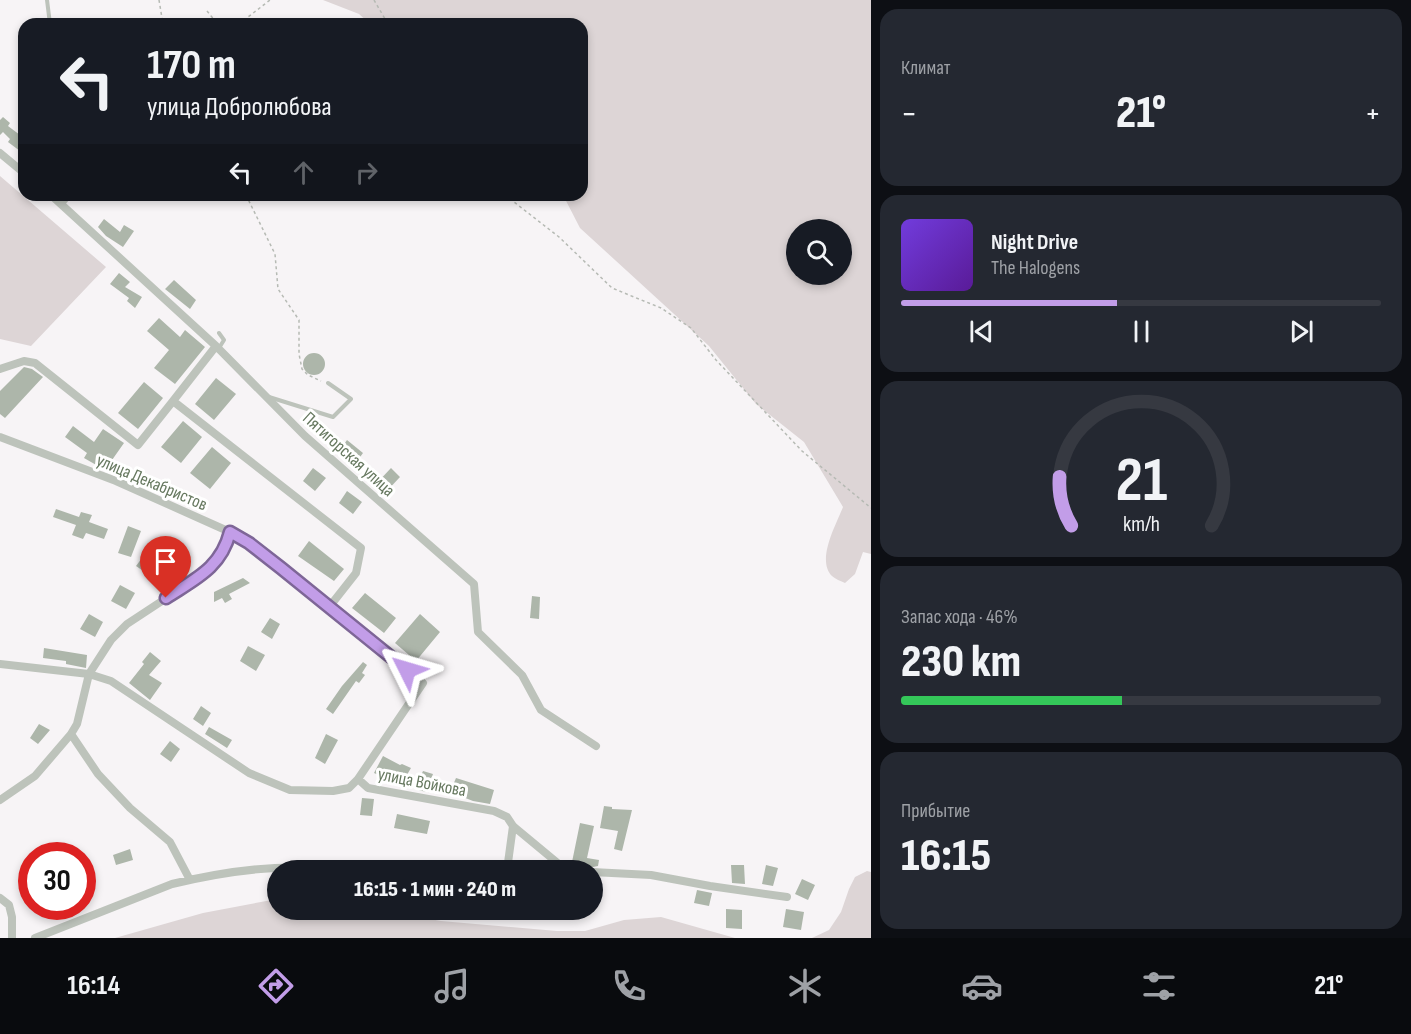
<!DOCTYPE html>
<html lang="ru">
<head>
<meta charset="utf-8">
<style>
	body { margin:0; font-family:"Sofia Sans Condensed",sans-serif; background:#242831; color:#f1f3f6; height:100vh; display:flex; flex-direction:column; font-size:22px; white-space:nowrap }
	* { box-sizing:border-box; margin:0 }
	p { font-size:20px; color:#9ea1a6 }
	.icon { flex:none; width:33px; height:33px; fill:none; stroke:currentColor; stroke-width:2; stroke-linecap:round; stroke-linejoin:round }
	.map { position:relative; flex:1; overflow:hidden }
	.panel { display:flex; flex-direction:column; gap:9px; padding:9px; background:#0d0f14; width:540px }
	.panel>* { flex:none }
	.banner { position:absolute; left:18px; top:18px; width:570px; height:183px; border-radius:18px; box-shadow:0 3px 9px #0003; background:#171b24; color:#f1f3f6; overflow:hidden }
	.tools { position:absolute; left:786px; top:219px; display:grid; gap:12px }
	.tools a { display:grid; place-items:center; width:66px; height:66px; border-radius:50%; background:#171b24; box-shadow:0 3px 9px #0003; font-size:30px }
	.speed { position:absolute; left:18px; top:842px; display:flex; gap:12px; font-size:30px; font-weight:700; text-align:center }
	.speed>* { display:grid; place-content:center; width:78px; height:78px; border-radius:50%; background:#171b24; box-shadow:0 3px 9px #0003; line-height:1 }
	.speed .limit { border:9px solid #d22; background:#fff; color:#111 }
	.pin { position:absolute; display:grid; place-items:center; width:51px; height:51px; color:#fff; margin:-62px -26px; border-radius:50% 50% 50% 0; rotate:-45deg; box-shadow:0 0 6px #0007 }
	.pin .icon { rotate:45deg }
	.me { position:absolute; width:66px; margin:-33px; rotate:310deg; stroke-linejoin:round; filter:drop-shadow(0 0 4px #0008) }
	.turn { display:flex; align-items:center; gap:21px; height:126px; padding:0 30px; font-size:27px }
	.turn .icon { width:78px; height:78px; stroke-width:2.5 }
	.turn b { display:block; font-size:42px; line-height:51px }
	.lanes { display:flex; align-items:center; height:57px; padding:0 30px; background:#0003; justify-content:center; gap:30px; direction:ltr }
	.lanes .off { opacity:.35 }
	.big { font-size:45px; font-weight:800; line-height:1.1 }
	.panel .tile { flex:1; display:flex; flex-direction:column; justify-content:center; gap:9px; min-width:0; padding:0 21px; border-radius:18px; background:#242831 }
	.panel .dial { align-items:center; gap:0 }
	.dial svg { height:156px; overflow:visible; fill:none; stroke:#363941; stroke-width:7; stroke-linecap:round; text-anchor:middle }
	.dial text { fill:#f1f3f6; stroke:none }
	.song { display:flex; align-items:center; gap:18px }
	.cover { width:72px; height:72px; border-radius:9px; background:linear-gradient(135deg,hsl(260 70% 55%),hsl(270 70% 35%)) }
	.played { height:6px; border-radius:3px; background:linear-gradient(90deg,#c29de8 45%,#363941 45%) }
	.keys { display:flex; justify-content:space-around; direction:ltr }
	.heat { display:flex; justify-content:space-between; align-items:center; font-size:33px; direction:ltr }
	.charge { height:9px; border-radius:4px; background:linear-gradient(90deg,#34c759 46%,#363941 0) }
	.trip { position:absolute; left:267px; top:860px; width:336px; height:60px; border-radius:30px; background:#171b24; box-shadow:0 3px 9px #0003; font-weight:800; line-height:60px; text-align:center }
	.dock { display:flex; height:96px; justify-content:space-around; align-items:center; background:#090b0e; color:#9ea1a6 }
	.dock .icon { width:42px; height:42px }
	.dock .current { color:#c29de8 }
	.dock b { font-size:27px; color:#f1f3f6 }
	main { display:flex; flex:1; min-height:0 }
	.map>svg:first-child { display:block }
	.green { fill:#ddd5d6; fill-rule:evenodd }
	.building { fill:#adb6aa }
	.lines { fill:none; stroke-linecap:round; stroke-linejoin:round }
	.path { stroke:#b6bab4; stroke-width:1.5; stroke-dasharray:3 3; stroke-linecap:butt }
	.lane { stroke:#bdc3bb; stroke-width:4 }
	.street { stroke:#bdc3bb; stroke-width:8 }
	.route-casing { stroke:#7e6697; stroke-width:15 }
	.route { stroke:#c29de8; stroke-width:10 }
	.labels { text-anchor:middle; stroke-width:6; stroke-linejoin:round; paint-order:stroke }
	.street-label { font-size:18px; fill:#66785f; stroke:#fff }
</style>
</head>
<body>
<main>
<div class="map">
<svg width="871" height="938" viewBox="0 0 871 938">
	<rect width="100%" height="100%" fill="#f7f4f6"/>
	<!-- green -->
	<path class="green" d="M323,0h548v554l-8,-2 -8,22 -10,9c-4,-2 -10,-4 -13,-7 -16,-16 4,-51 11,-69l-39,-65 -48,-38 -47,-58 -129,-118 -17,-33h19v-171h-212l-11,-10zM796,230h46v44h-46z
		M0,176l106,91 -75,79 -31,-7z
		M867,871l4,1v66h-59l17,-8 12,-18 8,-23 6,-12z
		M277,899l1,10h97l66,12 116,10h28l39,-11 37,-3 74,21h-620l88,-25z"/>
	<!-- building -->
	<path class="building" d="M3,117l7,6 -2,3 16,12v16l-16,-12 2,-3 -7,-7 -3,3v-15z
		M104,219l16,13 4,-7 10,6 -11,16 -17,-11 -8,-9z
		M119,273l11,9 -5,5 17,10 -7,11 -8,-7 2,-3 -19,-14z
		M174,280l22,20 -6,9 -25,-20z
		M159,318l21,19 5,-7 20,17 -30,37 -21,-16 15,-18 -22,-19z
		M303 364a11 11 0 1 1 22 0a11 11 0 1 1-22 0Z
		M24,367l8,2 11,8 -38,41 -5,-4v-23z
		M216,378l20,16 -22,26 -19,-16z
		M144,382l19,16 -25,31 -20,-16z
		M183,421l19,16 -21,26 -20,-16z
		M73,426l21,16 9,-13 21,14 -19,27 -21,-12 3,-5 -22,-16z
		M347,440l16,13 -8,11 -16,-13z
		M212,447l19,16 -21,26 -20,-16z
		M313,468l13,10 -11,13 -12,-10z
		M391,468l9,9 -15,16 -9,-9z
		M347,491l15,11 -9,12 -14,-11z
		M56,509l23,8 2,-5 11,3 -3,7 19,7 -4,10 -18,-6 -3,6 -11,-4 4,-10 -23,-8z
		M128,526l13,5 -10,26 -13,-4z
		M309,541l35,28 -10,12 -36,-25z
		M148,550l9,6 -3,5 12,9 -8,11 -22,-15z
		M243,578l7,5 -21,11 3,5 -7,4 -3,-5 -8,4v-10z
		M120,585l15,8 -9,16 -15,-8z
		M365,593l31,25 -12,15 -32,-25z
		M532,596l8,1 -1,22 -9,-1z
		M89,614l14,8 -8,15 -15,-8z
		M420,614l20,18 -24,29 -21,-18z
		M270,618l10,6 -8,15 -11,-7z
		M248,646l17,9 -9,16 -16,-10z
		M44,648l43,7 -1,13 -20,-4v-3l-23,-3z
		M150,652l11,9 -12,14 13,8 -12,17 -21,-17 15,-19 -2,-2z
		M363,662l4,3 -5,8 3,2 -6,8 -3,-2 -23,33 -7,-5 16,-23z
		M201,706l10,7 -8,13 -10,-7z
		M39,724l11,6 -12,14 -8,-6z
		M209,727l23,13 -5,8 -22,-14z
		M326,734l12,6 -13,24 -10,-6z
		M170,741l10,8 -9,13 -11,-8z
		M383,756l17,9 2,-1 9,4 -10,17 -27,-12z
		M423,771l10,3 -7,18 -11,-3z
		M456,778l38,12 -4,14 -17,-3 -23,-9z
		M362,798l12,1 -2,17 -12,-1z
		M604,806l8,1v2l20,1 -10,41 -8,-2 4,-18 -18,-3z
		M397,814l33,7 -3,13 -33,-6z
		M580,823l14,3 -7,32 12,2 -1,6 -10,2 -16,-6z
		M130,849l3,11 -17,5 -3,-10z
		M731,865h13l1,19 -13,-1z
		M766,865l12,3 -5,18 -11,-2z
		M802,879l13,6 -7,15 -13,-6z
		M697,890l15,3 -3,13 -15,-3z
		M726,909l16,1v19l-16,-1z
		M786,909l18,3 -3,18 -18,-3z"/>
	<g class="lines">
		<!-- path -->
		<path class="path" d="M159,0l4,24
			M374,0l14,24
			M207,11l9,11 21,2
			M239,24l31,-24
			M246,195l29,59 3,35 21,31v34l3,15 6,6 13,6
			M505,195l54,42 53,51 49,20 30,20 25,32 86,91 69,57"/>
		<!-- lane -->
		<path class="lane" d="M47,0l3,24
			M63,204l8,-9
			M219,333l5,7 -5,8
			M269,397l64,20 18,-18 -23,-16"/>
		<!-- street -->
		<path class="street" d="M0,153l24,20
			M51,195l165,151 89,90 169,148 4,48 44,43 19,35 55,36
			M0,369l24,-8 11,2 103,82 35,-44 188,147 -5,25 -26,33
			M173,401l43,-55
			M0,437l116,44 114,51 19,11 81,63 93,77 -65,96 10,9 126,23 13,6 6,9 47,39 18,5
			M0,664l89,10 22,7 138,92 41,17 43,1 16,-3 9,-9
			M71,734l27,40 32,34 40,34 20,38
			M0,800l35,-24 36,-42 6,-10 12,-50 22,-34 16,-16 79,-52 20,-24 4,-16
			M507,870l6,-44
			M592,872l59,3 59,11 77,11
			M0,898l9,7 3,12v21
			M35,938l137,-54c50,-12 111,-21 162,-14"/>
	</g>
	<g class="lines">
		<defs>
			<path id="route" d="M166,598c29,-19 55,-30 64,-66l19,11 32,25 126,102"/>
		</defs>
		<!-- route casing -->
		<use href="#route" class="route-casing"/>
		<!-- route -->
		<use href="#route" class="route"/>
	</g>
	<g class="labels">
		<!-- street labels -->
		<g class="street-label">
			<text transform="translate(349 454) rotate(42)" y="6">Пятигорская улица</text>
			<text transform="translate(152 482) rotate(23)" y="6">улица Декабристов</text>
			<text transform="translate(422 782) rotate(11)" y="6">улица Войкова</text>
		</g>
	</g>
</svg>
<div class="tools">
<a><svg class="icon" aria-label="search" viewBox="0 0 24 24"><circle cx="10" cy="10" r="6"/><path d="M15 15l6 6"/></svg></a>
</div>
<div class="speed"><div class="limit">30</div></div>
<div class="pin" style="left:166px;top:598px;background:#d93025"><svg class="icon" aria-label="arrive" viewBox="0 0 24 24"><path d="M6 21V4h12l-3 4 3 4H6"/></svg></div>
<svg class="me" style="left:407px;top:670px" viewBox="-20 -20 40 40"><path d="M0-17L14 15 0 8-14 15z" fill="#c29de8" stroke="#fff" stroke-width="4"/></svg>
<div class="trip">16:15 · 1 мин · 240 m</div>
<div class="banner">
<div class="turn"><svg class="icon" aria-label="left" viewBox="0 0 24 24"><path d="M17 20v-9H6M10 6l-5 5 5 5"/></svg><div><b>170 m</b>улица Добролюбова</div></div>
<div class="lanes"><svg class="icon" aria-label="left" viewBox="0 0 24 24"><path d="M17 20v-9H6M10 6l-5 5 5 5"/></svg><svg class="icon off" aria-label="ahead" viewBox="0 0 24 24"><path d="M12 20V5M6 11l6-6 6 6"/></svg><svg class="icon off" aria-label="right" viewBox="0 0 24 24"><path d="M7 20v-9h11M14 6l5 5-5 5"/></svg></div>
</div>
</div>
<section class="panel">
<div class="tile"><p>Климат</p>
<div class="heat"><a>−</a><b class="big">21°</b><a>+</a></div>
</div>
<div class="tile">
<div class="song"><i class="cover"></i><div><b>Night Drive</b><p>The Halogens</p></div></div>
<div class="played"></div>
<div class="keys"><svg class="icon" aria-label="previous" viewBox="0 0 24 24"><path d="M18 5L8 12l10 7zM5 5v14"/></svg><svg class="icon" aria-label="pause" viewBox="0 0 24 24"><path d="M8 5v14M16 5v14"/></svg><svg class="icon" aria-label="next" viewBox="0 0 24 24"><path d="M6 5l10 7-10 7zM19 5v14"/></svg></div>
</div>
<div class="tile dial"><svg viewBox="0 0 100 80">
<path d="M14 69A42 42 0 1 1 86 69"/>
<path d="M14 69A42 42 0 0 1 8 44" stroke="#c29de8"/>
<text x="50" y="56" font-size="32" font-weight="700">21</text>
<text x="50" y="72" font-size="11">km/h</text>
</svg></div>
<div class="tile"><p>Запас хода · 46%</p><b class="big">230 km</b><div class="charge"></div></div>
<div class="tile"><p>Прибытие</p><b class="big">16:15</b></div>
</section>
</main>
<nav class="dock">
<b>16:14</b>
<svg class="icon current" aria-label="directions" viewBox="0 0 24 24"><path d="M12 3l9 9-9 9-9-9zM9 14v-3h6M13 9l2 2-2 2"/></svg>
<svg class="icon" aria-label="music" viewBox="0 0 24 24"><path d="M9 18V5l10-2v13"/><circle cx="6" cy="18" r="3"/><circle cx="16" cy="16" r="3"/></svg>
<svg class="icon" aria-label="phone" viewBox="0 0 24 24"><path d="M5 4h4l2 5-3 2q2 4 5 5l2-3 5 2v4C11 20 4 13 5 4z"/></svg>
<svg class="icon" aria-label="climate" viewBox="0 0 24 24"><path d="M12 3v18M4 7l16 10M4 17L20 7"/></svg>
<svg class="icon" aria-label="car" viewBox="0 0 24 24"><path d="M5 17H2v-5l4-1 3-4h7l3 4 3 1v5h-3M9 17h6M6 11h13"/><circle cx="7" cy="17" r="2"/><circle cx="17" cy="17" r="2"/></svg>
<svg class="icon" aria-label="filters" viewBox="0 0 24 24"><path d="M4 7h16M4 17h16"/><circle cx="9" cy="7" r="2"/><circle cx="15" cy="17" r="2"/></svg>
<b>21°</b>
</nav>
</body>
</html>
